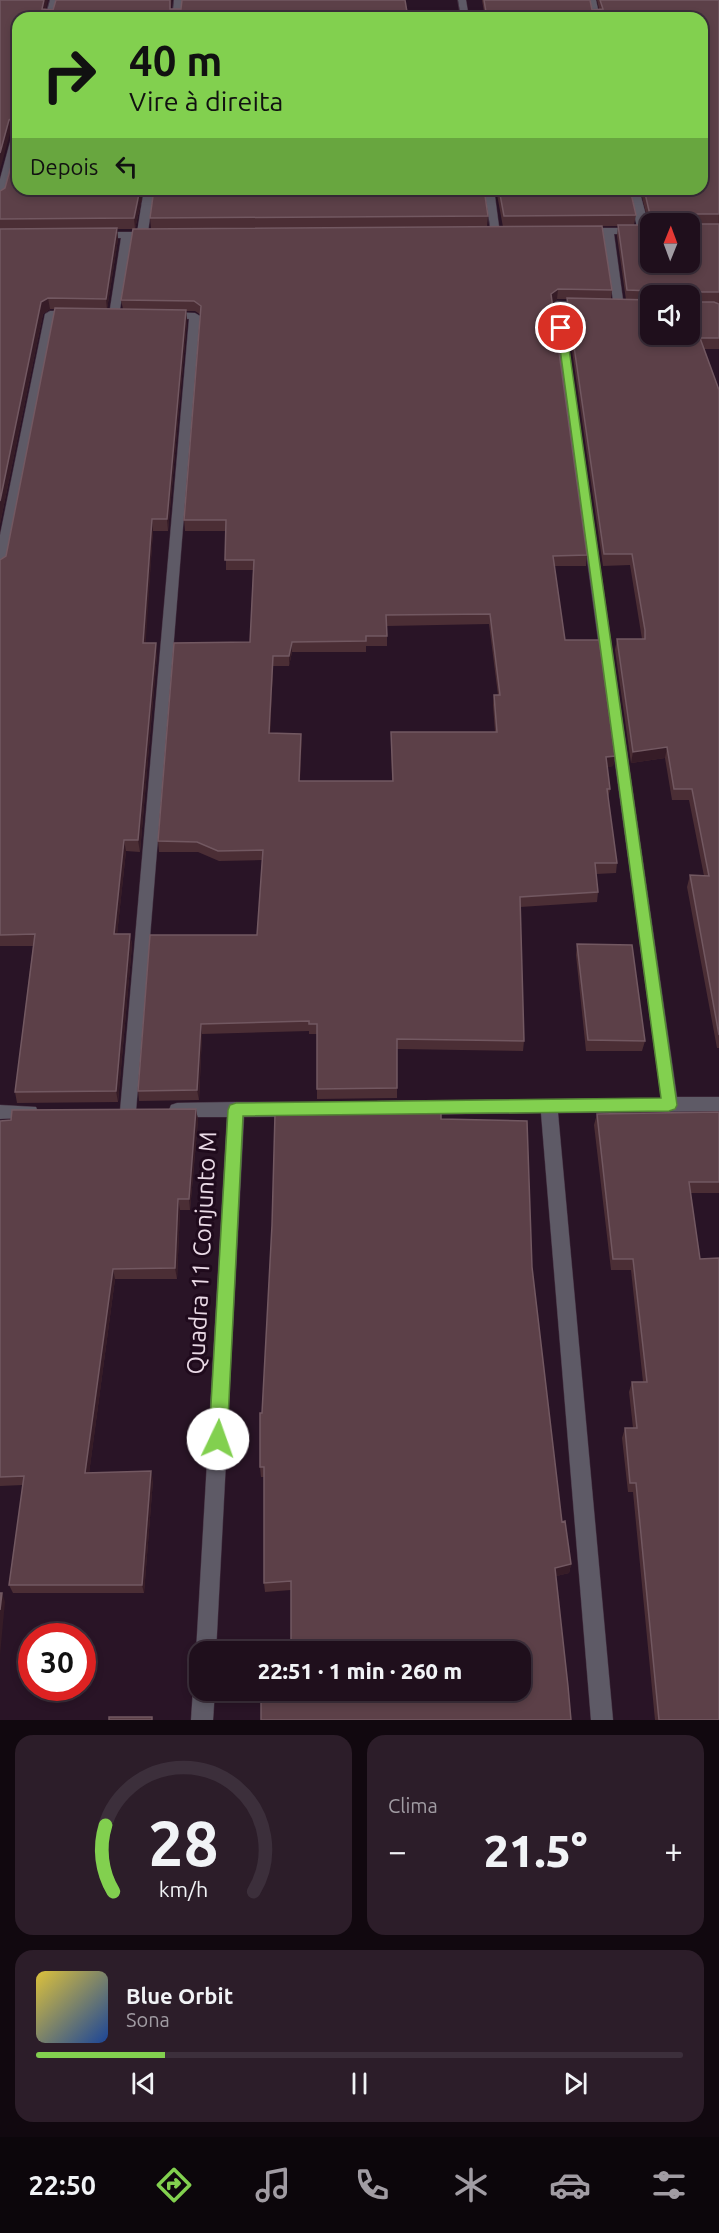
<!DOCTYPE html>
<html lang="pt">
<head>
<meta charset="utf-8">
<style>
	body { margin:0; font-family:Ubuntu,sans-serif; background:#2c1d29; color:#f1f3f6; height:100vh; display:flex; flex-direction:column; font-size:22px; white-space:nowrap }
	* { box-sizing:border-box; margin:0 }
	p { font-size:20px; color:#a19ca3 }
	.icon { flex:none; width:33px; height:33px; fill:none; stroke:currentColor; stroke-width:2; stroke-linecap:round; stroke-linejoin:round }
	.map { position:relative; height:1720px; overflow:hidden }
	.panel { display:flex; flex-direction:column; gap:15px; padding:15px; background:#11080f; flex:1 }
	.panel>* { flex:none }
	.banner { position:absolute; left:12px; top:12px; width:696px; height:183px; border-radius:18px; box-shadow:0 3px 9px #0003,0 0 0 2px #3c2f3b; background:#82d04f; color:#111; overflow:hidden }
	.needle { width:39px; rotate:1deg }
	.controls { position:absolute; left:640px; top:213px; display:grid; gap:12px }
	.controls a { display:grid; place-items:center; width:60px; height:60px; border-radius:12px; background:#1f0f1c; box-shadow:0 3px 9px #0003,0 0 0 2px #3c2f3b; font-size:30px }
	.speed { position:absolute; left:18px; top:1623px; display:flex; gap:12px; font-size:30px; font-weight:700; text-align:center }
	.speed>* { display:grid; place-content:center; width:78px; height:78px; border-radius:50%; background:#1f0f1c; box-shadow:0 3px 9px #0003,0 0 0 2px #3c2f3b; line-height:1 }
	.speed .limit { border:9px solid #d22; background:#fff; color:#111 }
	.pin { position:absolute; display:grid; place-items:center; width:51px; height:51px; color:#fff; margin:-26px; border:3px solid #fff; border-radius:50%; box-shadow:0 2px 6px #0007 }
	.me { position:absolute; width:66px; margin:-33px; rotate:3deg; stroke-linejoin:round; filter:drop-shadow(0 0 4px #0008) }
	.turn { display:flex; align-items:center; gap:21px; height:126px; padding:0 18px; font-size:27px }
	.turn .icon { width:78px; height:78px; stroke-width:2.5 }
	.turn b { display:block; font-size:42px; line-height:51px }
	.then { display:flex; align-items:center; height:57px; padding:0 18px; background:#0003; gap:12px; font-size:22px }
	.big { font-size:45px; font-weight:800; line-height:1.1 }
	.panel .card { flex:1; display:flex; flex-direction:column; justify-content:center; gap:9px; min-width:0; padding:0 21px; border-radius:18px; background:#2c1d29 }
	.panel .dial { align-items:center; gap:0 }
	.dial svg { height:156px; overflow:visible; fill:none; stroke:#3c2f3b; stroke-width:7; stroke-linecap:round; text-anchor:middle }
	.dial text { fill:#f1f3f6; stroke:none }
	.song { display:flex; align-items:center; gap:18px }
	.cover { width:72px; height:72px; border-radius:9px; background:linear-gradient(135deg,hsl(50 70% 55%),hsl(220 70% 35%)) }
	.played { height:6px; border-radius:3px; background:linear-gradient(90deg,#82d04f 20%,#3c2f3b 20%) }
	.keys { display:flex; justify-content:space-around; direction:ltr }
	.heat { display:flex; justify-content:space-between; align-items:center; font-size:33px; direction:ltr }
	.panel .tiles { flex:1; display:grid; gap:15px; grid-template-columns:1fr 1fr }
	.card:last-child { grid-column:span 2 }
	.trip { position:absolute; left:189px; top:1641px; width:342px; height:60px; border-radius:18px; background:#1f0f1c; box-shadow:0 3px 9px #0003,0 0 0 2px #3c2f3b; font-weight:800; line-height:60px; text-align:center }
	.tabs { display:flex; height:96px; justify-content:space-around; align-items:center; background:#0c060b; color:#a19ca3 }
	.tabs .icon { width:42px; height:42px }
	.tabs .active { color:#82d04f }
	.tabs b { font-size:27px; color:#f1f3f6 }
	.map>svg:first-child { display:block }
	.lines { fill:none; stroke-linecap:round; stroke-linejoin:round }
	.minor-casing { stroke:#443041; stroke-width:1 }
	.minor { fill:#5e5a66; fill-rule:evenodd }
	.wall { fill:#4b2e35; fill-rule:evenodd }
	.shaded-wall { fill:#361c27 }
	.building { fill:#5c4048; stroke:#725861; stroke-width:1.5; fill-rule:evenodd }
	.route { fill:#82d04f; stroke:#548733; stroke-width:1.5 }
	.labels { text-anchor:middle; stroke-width:6; stroke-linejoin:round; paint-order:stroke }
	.near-street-label { font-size:24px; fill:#eadae6; stroke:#1f0a1c }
</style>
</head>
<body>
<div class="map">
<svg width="719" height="1720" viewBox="0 0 719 1720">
	<rect width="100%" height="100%" fill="#291426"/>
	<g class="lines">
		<defs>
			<path id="minor" d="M50,0h8l-5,18h-8z
				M174,0h8l-2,18h-8z
				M458,0h8l3,18h-8z
				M588,0h8l4,18h-8z
				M18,128v21l-13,49 -5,3v-22l13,-48z
				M144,189h10l-6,43 7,3 -5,3h-18l-13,77 -5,3 -5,-3 12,-77h-22l-5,-3 5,-3h38z
				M484,189h10l6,45 -9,-2z
				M629,189h10l12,45h-37l10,73 -5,3 -5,-3 -11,-73h-21l-5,-3 5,-3h55z
				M557,301l29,2 5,3 -5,3 -23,-1 114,789h42v14l-161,2 55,607h-22l-50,-607 -163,2 -6,-2 -2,-5 2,-5 6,-2 283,-3 -109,-794z
				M50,311h22l5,3 -5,3h-17l-49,250 -6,4v-36l45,-221z
				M165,312l30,1 5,3 -64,795 -2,5 -6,2 -6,-2 -2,-5 69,-792 -28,-2 -1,-2z
				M236,1102h100l6,2 2,5 -2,5 -6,2 -92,1 -28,535h-16v8l-4,-8 31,-535h-50l-6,-2 -2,-5 2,-5 6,-2z
				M0,1105l36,2 2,5 -2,5 -36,2z
				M200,1681v9h15l-2,30h-22l2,-30z"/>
		</defs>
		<!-- minor casing -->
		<use href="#minor" class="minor-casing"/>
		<!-- minor -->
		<use href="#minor" class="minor"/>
	</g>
	<!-- wall -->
	<path class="wall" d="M482,0h108l2,10 7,-1 -2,-9h122v303h-3l3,1v45h-15l15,41v658h-2l-30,-161 3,-12 14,1 -15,-76h-17l-7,-42 -34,5 -16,-113 2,-11h25l-12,-74 -27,1 -37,-257 1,-10h-10l-5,4 35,252 -1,11h-32l11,74 50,116 -2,10 -6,1 3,22 -2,10 9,64 -1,10 -20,1 2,18 -1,10 -77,5 4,134 -1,10 -126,-2v49l-80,1v-65h-8v-3l-107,3 -3,66 -60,1 -1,-10 119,-156 5,-75 -43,1 -21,-9h-39l-1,-11 92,-199 3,-72h-27v-39h-41l-1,-11 17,-205 -6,-4h-9l1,10 -19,210h-15l-8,112 12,11 -17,198 -14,-1 -9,83h13l2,11 -14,157 -101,1 -2,-11 18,-146h-33v-386l6,-4 49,-247h-5l-7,5 -43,210v-333l144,-2 -9,40h-18l1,10 -11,70h16l-2,-9 12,-71 479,61 -1,9 15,1 -9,-64 1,-10 -115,1 -7,-38h134l6,26 -2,10h15l-9,-36h62v-171h-217zM651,224h39l-39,38zM651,296h39v38h-39zM489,624l9,71h-4l-1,10 2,27h-104l1,49h-92l1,-47 -31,-1 3,-67h16l3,-14h74v-6h21v-20z
		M488,216l-1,11 -336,2 -1,-11z
		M577,944l68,97 -3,10h-56l-10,-96z
		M196,1109l2,11 -8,90h-10l-3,69h-62l-26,194 64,7 -9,113h-131l-4,-8 14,-100 -23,1v-365z
		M397,1110l44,9 91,148 30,255 9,42 -2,9 -13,3 -36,114 -229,-100 -26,2 -1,-9v-106h-3l-1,-10 2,-54 55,-300z
		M719,1112v81h-28l28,527h-64l-22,-228h-5l-6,-54 3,-10h8l-4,-36 3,-10h11l-12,-112h-20l-17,-145 3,-11z"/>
	<!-- shaded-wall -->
	<path class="shaded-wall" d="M44,0h4l-4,18 -2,-9z
		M170,0h2l-2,18z
		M17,115l1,11 -7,4 -11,40v-17l9,-33z
		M140,189h4l-9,40 -1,-11z
		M117,228l1,11 -11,71 -1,-11z
		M558,289l-1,10 -7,5 1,-10z
		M48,298l2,11 -7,5 -43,210v-23l41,-199z
		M186,310l1,11 -19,210 -1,-12z
		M152,519l1,12 -8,123 -2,-11z
		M292,642v10l-3,14v-10z
		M156,643l1,11 -17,198 -2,-12z
		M273,656v10l-3,78 -1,-11z
		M301,734l1,10 -3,48v-11z
		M667,747l-2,11 -34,5 2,-11z
		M615,756l-2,10 -8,2 1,-11z
		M124,840l2,11 -10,94 -2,-11z
		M130,934l2,11 -14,157 -2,-11z
		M201,1024l1,10 -3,66 -2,-10z
		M196,1109l2,11 -8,90 -1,-11z
		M178,1199l2,11 -3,69 -2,-11z
		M113,1269l2,10 -27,203 -3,-9z
		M151,1471l2,9 -9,113 -2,-8z
		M571,1564l-2,9 -16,4 2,-9z
		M2,1593l3,9 -5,53v-45z"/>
	<!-- building -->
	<path class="building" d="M0,0h44l-2,9 11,1 3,-10h114v9h11l1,-9h223l3,18h-390v114l-1,-17 -8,5 -9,33z
		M484,0h106l2,10 11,-1 -3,-9h119v214h-27l-3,2 1,8h29v68h-29v4h-35v-3l-2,-2 -26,-1 -9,-65h33v37h39v-38h-36l1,-7 -5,-2 -6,-26h58v-171h-215z
		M18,141v48h122l-6,29 -134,1v-28l5,-3z
		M154,189h330l4,27 -338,2z
		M499,189h131l6,26 -132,1z
		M602,226l10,64 -54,-1 -7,5 36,261 -34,1 12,84h34l16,116 -9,1 4,32h-3l10,74h-22l3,29 -78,5 4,144 -127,-2v49l-80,1v-65h-8v-3l-108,3 -4,66 -59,1 12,-156h107l6,-85 -45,1 -21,-9 -39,-1 16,-198 76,-1 4,-82h-29l1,-40h-42l17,-214 -7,-5 -73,-1 12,-71zM490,614l10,81h-6l3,37h-106l2,49h-94l2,-47 -32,-1 4,-77h16l3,-14 74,-1v-5h21l-1,-21z
		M117,228l-11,71 -58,-1 -7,4 -41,199v-272z
		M567,298l84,2v34h39v-34l2,2h22l5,2v34h-19l19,52v645l-29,-160 19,1 -17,-87h-18l-7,-42 -34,5 -16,-113h28v-9l-13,-76h-28z
		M55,308l131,2 -19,209h-15l-9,124h13l-18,197h-14l-10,94h16l-14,157 -101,1 20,-158 -35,1v-375l6,-4z
		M577,944l55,1 13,96 -57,-1z
		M397,1105v5h44v9l86,2 5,146 30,255 3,-1 6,43 -16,4 13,118 3,34h-310v-30h259v-38h-229v-71l-27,2v-116h-4v-54h2l10,-188 3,-111 42,-1v-7z
		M196,1109l-7,90h-11l-3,69 -62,1 -28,204 66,-2 -9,114h-133l15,-109 -24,1v-356l11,-1 1,-10z
		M719,1112v70h-30l11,77 19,-1v462h-60l-23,-237h-6l-5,-55h12l-5,-46h15l-14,-123h-20l-16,-145z
		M0,1593h2l-2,17z
		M109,1717h43v3h-43z"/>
	<!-- route -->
	<path class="route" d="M557,326l9,2 111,777 -2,4 -6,2 -426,5 -16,323 -3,6 -6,3 -6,-3 -3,-6 19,-329 2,-5 6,-2 425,-5z"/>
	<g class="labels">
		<!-- near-street labels -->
		<g class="near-street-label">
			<text transform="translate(202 1253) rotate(-87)" y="8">Quadra 11 Conjunto M</text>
		</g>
	</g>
</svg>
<div class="controls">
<a><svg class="needle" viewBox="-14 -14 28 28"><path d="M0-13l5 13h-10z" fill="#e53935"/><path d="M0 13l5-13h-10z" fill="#a19ca3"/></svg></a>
<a><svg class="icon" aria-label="sound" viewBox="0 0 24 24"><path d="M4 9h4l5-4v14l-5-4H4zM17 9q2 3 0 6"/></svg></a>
</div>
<div class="speed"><div class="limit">30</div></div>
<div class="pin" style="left:561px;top:328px;background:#d93025"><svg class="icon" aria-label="arrive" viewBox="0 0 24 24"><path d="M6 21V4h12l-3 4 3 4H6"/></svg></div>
<svg class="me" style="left:218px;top:1439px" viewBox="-20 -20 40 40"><circle r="19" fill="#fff"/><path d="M0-13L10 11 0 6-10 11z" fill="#82d04f"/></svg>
<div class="trip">22:51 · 1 min · 260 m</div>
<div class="banner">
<div class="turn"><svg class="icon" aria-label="right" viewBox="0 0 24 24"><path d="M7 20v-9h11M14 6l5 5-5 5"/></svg><div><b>40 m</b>Vire à direita</div></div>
<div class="then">Depois<svg class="icon" aria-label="left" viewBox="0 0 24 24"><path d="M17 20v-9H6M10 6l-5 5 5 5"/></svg></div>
</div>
</div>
<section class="panel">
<div class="tiles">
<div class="card dial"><svg viewBox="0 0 100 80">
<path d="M14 69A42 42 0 1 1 86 69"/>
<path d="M14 69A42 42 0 0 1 10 35" stroke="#82d04f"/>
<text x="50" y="56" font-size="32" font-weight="700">28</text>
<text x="50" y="72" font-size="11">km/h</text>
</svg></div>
<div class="card"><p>Clima</p>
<div class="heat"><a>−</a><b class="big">21.5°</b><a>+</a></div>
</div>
<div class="card">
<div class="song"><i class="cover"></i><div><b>Blue Orbit</b><p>Sona</p></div></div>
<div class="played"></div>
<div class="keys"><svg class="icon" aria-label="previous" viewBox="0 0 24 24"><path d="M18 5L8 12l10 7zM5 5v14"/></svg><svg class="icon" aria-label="pause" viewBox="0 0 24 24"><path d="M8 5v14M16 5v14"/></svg><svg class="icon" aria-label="next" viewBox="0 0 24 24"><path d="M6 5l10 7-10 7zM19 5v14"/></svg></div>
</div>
</div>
</section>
<nav class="tabs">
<b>22:50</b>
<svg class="icon active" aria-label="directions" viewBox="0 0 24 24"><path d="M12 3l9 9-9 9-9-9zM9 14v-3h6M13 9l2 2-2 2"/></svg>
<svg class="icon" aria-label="music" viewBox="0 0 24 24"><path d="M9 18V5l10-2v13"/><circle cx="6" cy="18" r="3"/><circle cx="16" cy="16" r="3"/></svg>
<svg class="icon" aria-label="phone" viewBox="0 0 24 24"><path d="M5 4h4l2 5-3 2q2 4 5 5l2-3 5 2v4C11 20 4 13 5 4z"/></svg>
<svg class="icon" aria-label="climate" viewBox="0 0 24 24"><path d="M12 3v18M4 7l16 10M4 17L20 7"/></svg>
<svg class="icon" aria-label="car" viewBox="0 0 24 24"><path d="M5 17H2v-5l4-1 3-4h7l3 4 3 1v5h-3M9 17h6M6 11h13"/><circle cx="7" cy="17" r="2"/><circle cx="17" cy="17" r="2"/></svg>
<svg class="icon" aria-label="filters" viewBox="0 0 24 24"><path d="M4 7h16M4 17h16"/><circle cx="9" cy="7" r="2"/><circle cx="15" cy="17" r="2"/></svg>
</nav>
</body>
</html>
